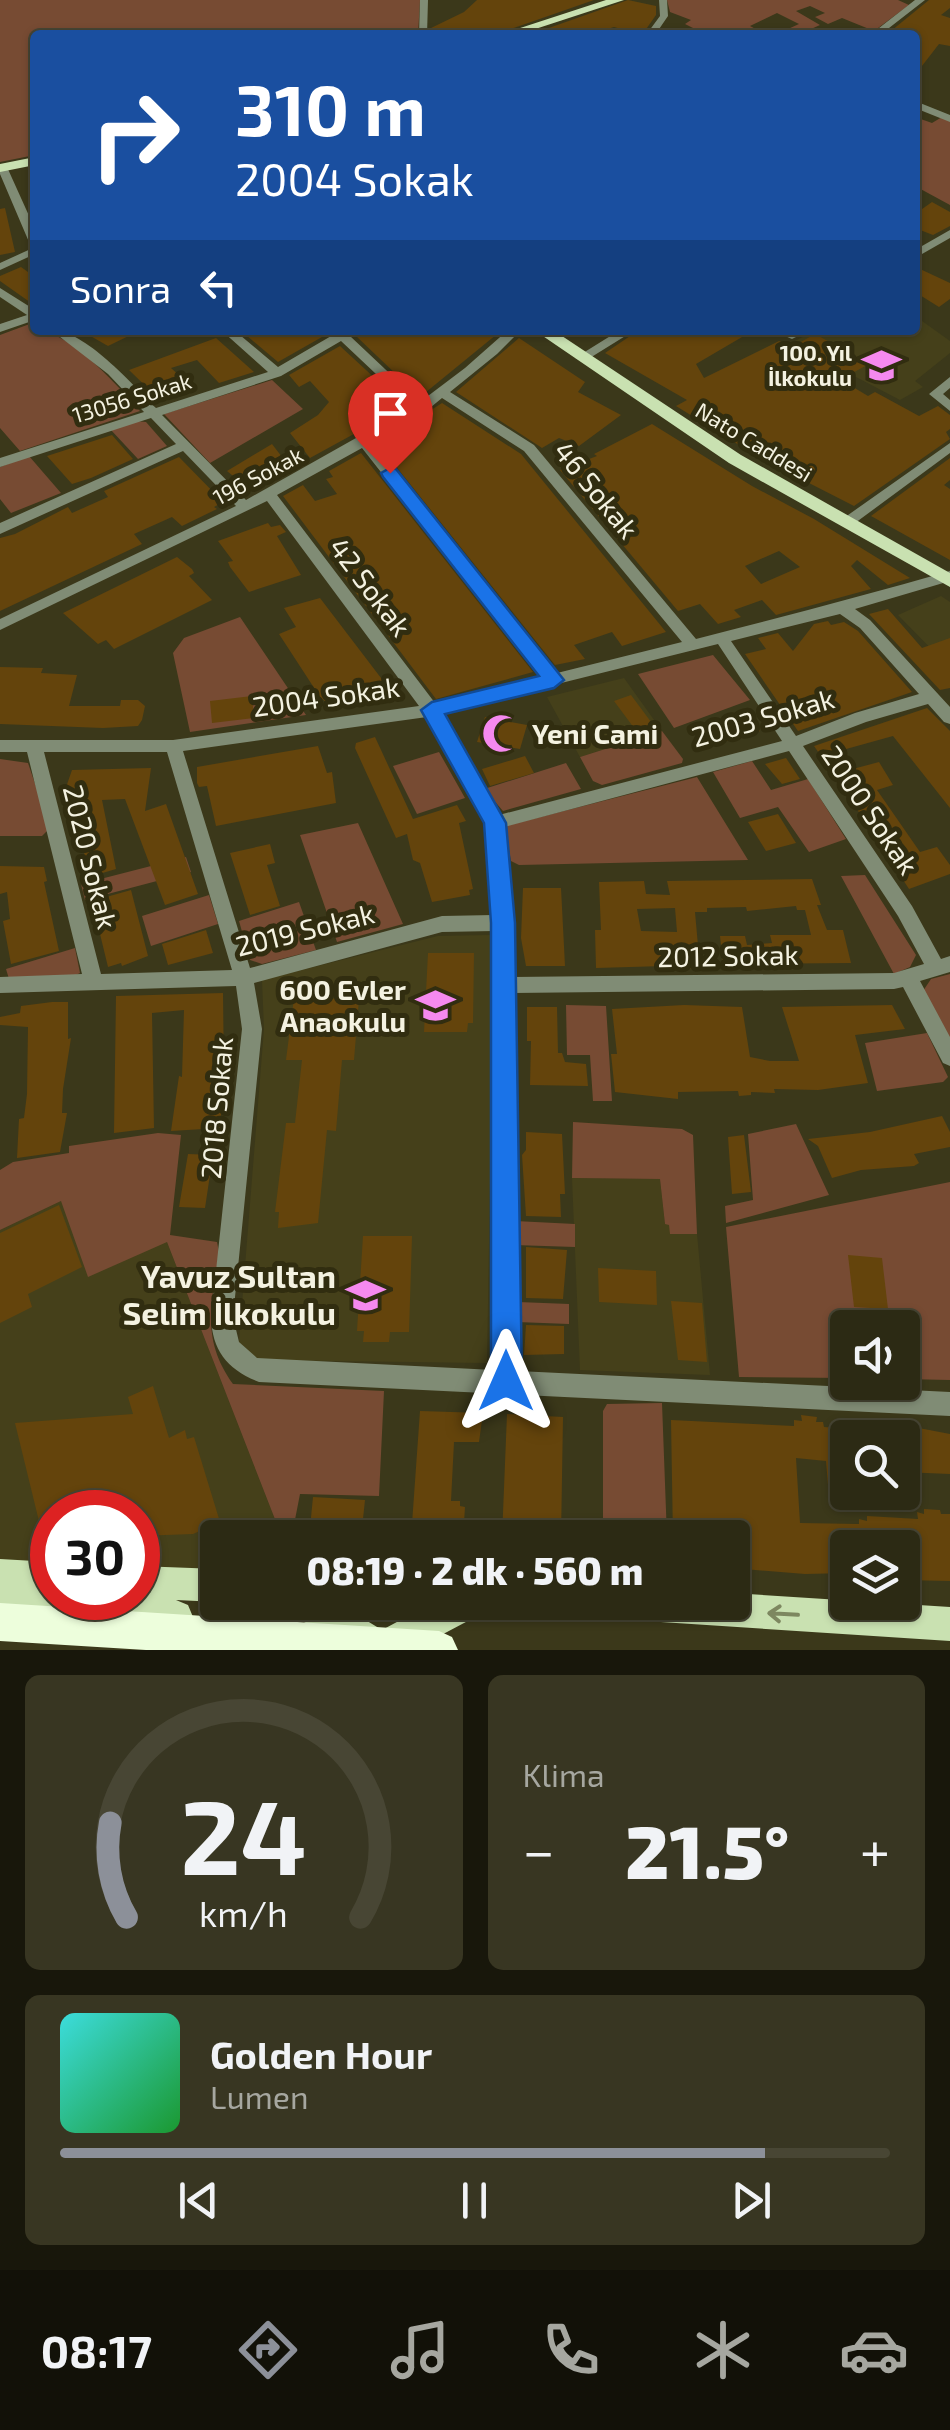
<!DOCTYPE html>
<html lang="tr">
<head>
<meta charset="utf-8">
<style>
	body { margin:0; font-family:"Exo 2",sans-serif; background:#383622; color:#f1f3f6; height:100vh; display:flex; flex-direction:column; font-size:38px; white-space:nowrap }
	* { box-sizing:border-box; margin:0 }
	p { font-size:32px; color:#a6a7a0 }
	.icon { flex:none; width:55px; height:55px; fill:none; stroke:currentColor; stroke-width:2; stroke-linecap:round; stroke-linejoin:round }
	.map { position:relative; height:1650px; overflow:hidden }
	.panel { display:flex; flex-direction:column; gap:25px; padding:25px; background:#18170b; flex:1 }
	.panel>* { flex:none }
	.banner { position:absolute; left:30px; top:30px; width:890px; height:305px; border-radius:10px; box-shadow:0 2px 8px #0004,0 0 0 2px #484634; background:#1a4fa0; color:#fff; overflow:hidden }
	.buttons { position:absolute; left:830px; top:1310px; display:grid; gap:20px }
	.buttons a { display:grid; place-items:center; width:90px; height:90px; border-radius:10px; background:#2c2a14; box-shadow:0 2px 8px #0004,0 0 0 2px #484634; font-size:50px }
	.speed { position:absolute; left:30px; top:1490px; display:flex; gap:20px; font-size:50px; font-weight:700; text-align:center }
	.speed>* { display:grid; place-content:center; width:130px; height:130px; border-radius:50%; background:#2c2a14; box-shadow:0 2px 8px #0004,0 0 0 2px #484634; line-height:1 }
	.speed .limit { border:15px solid #d22; background:#fff; color:#111 }
	.pin { position:absolute; display:grid; place-items:center; width:85px; height:85px; color:#fff; margin:-102px -42px; border-radius:50% 50% 50% 0; rotate:-45deg; box-shadow:0 0 10px #0007 }
	.pin .icon { rotate:45deg }
	.me { position:absolute; width:110px; margin:-55px; rotate:0deg; stroke-linejoin:round; filter:drop-shadow(0 0 8px #0008) }
	.turn { display:flex; align-items:center; gap:35px; height:210px; padding:0 40px; font-size:45px }
	.turn .icon { width:130px; height:130px; stroke-width:2.5 }
	.turn b { display:block; font-size:70px; line-height:85px }
	.then { display:flex; align-items:center; height:95px; padding:0 40px; background:#0003; gap:20px; font-size:38px }
	.big { font-size:75px; font-weight:800; line-height:1.1 }
	.panel .widget { flex:1; display:flex; flex-direction:column; justify-content:center; gap:15px; min-width:0; padding:0 35px; border-radius:15px; background:#383622 }
	.panel .dial { align-items:center; gap:0 }
	.dial svg { height:260px; overflow:visible; fill:none; stroke:#484634; stroke-width:7; stroke-linecap:round; text-anchor:middle }
	.dial text { fill:#f1f3f6; stroke:none }
	.song { display:flex; align-items:center; gap:30px }
	.cover { width:120px; height:120px; border-radius:15px; background:linear-gradient(135deg,hsl(180 70% 55%),hsl(130 70% 35%)) }
	.played { height:10px; border-radius:5px; background:linear-gradient(90deg,#8c9099 85%,#484634 85%) }
	.keys { display:flex; justify-content:space-around; direction:ltr }
	.heat { display:flex; justify-content:space-between; align-items:center; font-size:55px; direction:ltr }
	.panel .tiles { flex:1; display:grid; gap:25px; grid-template-columns:1fr 1fr }
	.widget:last-child { grid-column:span 2 }
	.trip { position:absolute; left:200px; top:1520px; width:550px; height:100px; border-radius:10px; background:#2c2a14; box-shadow:0 2px 8px #0004,0 0 0 2px #484634; font-weight:800; line-height:100px; text-align:center }
	.tabs { display:flex; height:160px; justify-content:space-around; align-items:center; background:#121108; color:#a6a7a0 }
	.tabs .icon { width:70px; height:70px }
	.tabs .active { color:#8c9099 }
	.tabs b { font-size:45px; color:#f1f3f6 }
	.map>svg:first-child { display:block }
	.built { fill:#45401a }
	.green { fill:#774b33 }
	.building { fill:#64440c; fill-rule:evenodd }
	.lines { fill:none; stroke-linecap:round; stroke-linejoin:round }
	.minor { fill:#808c75; fill-rule:evenodd }
	.major { fill:#c9e1b1; fill-rule:evenodd }
	.highway { fill:#edfedc; fill-rule:evenodd }
	.oneway { stroke:#7d8760 }
	.route { fill:#1a73e8; stroke:#114b97; stroke-width:2.5 }
	.labels { text-anchor:middle; stroke-width:10; stroke-linejoin:round; paint-order:stroke }
	.far-poi-label { font-size:22px; font-weight:bold; fill:#f4f2e1; stroke:#312d10; text-anchor:end }
	.far-street-label { font-size:22px; fill:#f4f2e1; stroke:#312d10 }
	.street-label { font-size:28px; fill:#f4f2e1; stroke:#312d10 }
	.poi-label { font-size:28px; font-weight:bold; fill:#f4f2e1; stroke:#312d10; text-anchor:start }
	.near-poi-label { font-size:32px; font-weight:bold; fill:#f4f2e1; stroke:#312d10; text-anchor:end }
</style>
</head>
<body>
<div class="map">
<svg width="950" height="1650" viewBox="0 0 950 1650">
	<rect width="100%" height="100%" fill="#3b381a"/>
	<!-- built -->
	<path class="built" d="M915,316l35,25v12l-35,28 8,6 -23,13 -109,-57 25,-13h99z
		M941,596l9,6v66l-52,-53z
		M624,678l38,53 -82,26 -33,-60z
		M490,935l2,130 -5,298 -243,-3 -6,-6 26,-325 -2,-49 176,-44z
		M572,1178l88,1 5,45h4l2,9 26,1 13,141 -130,-5z
		M61,1201l106,41 111,285 1,10 -61,1 -1,33 -79,-2v-57h-86v55l-52,-2v-335z"/>
	<!-- green -->
	<path class="green" d="M0,0h420l-2,35h-383v120l-35,7z
		M667,0h231l11,5 -35,26 -32,-13 -14,6 -13,-7 10,-4 -15,-7 -14,5 24,14 -20,9 -12,-5 11,-5 -22,-11 -27,13 17,9h-103l16,-7 9,5 8,-3 -12,-6 6,-4 -21,-8z
		M915,117l17,6 10,-6 8,4v84l-35,-19z
		M35,322v8c34,0 83,56 105,81l-120,40 -20,-23v-93z
		M272,380l31,29 -93,54 -46,-49z
		M135,421l11,1 21,24 -29,13 -27,-29z
		M29,456l32,37 -50,20 -11,-14v-32z
		M240,617l66,98 -116,17 -17,-79 11,-15z
		M713,655l37,45 -76,28 -36,-54z
		M662,731l21,28 -1,4 -80,22 -9,-4 -13,-24z
		M439,752l26,46 -48,16 -24,-48z
		M0,759l28,4 22,65 -8,8h-42z
		M752,761l19,29 37,-11 38,60 -37,13 -31,-45 -38,11 -27,-46z
		M566,763l15,26 -78,22 -19,-22z
		M697,777l51,83 -229,5 -8,-4 -6,-35z
		M358,823l45,101 -66,18 -37,-107z
		M186,857l5,15 -106,28 -4,-16z
		M865,875l51,80 -6,12 -16,7 -53,-98z
		M209,895l9,29 -67,22 -9,-30z
		M299,902l17,48 -54,14 -12,-4 -11,-39z
		M75,948l5,25 -8,4 -63,2 -3,-10z
		M950,974v65l-27,-48 8,-12z
		M566,1005l40,1 6,95h-19l-3,-46h-23z
		M927,1033l21,44 -5,5 -66,9 -12,-48z
		M573,1122l109,7 11,6 4,99h-27l-1,-9 -4,-1 -5,-45 -88,-1z
		M796,1124l33,71 -103,28 -1,-17 28,-6 -5,-66z
		M158,1133l23,2 -11,100 47,7 2,10c-7,50 -19,86 14,132l151,7 -5,105 -79,-2 -7,36 -15,-3 -111,-285 -79,35 -27,-76 -61,29v-60l13,-8 56,-9v-7z
		M950,1182v198l-47,-1 -1,-51h-54l-1,50 -108,-1 -13,-150z
		M515,1221l60,3v23l-61,-2z
		M518,1302l51,2v20l-52,-2z
		M662,1403l5,134h-64v-126l4,-7z"/>
	<!-- building -->
	<path class="building" d="M477,0h117l-100,35 -23,-3 -40,3v-7l33,-16z
		M628,0l28,6v9l-14,20 -28,-8 -26,8h-59z
		M929,0h21v8l-9,7 9,3v28l-11,-2 -24,31v-40h-29z
		M932,202l18,10v14l-17,9 -18,-7v-14z
		M5,208l10,44 -15,3v-46z
		M21,267l14,10 -1,28 -34,-24v-5z
		M920,269l30,14v16l-11,8 -24,-15v-19z
		M80,330h61l-33,16z
		M240,330h85l4,3 -51,29z
		M370,330h132l-82,67 -64,-61z
		M639,330h115l-58,34 8,14 75,-37 13,6 23,-13 54,30 -24,13 6,4 -3,3 20,12 7,-4 44,24 19,-10 12,9v14l-4,3 4,7 -96,67 -94,-48 -84,-52 11,-6 -82,-47z
		M216,338l38,34 -35,11 -22,-23 -26,8 23,21 -32,13 -33,-32z
		M519,338l66,44 -7,10 43,23 -42,31 -20,-8 -17,10 -86,-56z
		M340,346l65,60 -95,52 -20,-25 28,-18 11,-13 -19,-21 -11,6 -10,-12z
		M442,403l79,51 145,178 -44,14 -10,-14 -38,13 11,14 -30,6 -177,-221z
		M652,424l100,62 62,33 96,59 -22,7 -31,-25 -6,6 20,23 -95,26 -14,-15 -28,10 7,7 -23,7 -18,-20 -22,7 -118,-141 37,-14 -3,-2zM779,551l21,16 -39,17 -16,-18z
		M112,435l21,24 -42,19 -19,6 -25,-28z
		M272,444l20,26 -42,20 -23,-19z
		M361,453l172,219 -97,27 -153,-203 20,-11 12,16 22,-7 -11,-15 7,-2 -4,-6z
		M179,457l44,45 -9,5 3,2 -35,17 -10,-9 -38,17 8,10 -142,67v-73l15,-4 53,-27 4,6 36,-16 -4,-6z
		M950,458v22l-6,5 6,4v71l-79,-44z
		M268,523l3,4 9,-2 6,7 -9,4 24,39 -52,17 -19,-25 -2,-5 5,-1 -15,-20z
		M177,557l15,12 2,4 -5,3 23,24 -98,49 -8,-9 -8,4 -35,-31z
		M320,598l61,80 7,15 -20,8 -8,-12 -33,14 -7,-6 -41,-63 17,-7 -12,-19z
		M888,609l34,39 28,-10v50l-10,2 -71,-76z
		M828,621l3,4 13,-3 14,9 54,61 -114,39 -53,-77 21,-5 -8,-11 20,-5 15,18 21,-27z
		M0,667l43,1 -2,5 36,2 -8,31h51l1,-6h17l7,6 -3,14 -4,6 -35,2 -103,-4z
		M631,695l26,35 -17,6 -26,-35z
		M252,696l2,22 -42,5 -2,-22z
		M927,708l23,23v77l-57,-72 -72,20 -7,-10z
		M748,714l12,17 -11,5 -41,9 -7,-12v-8z
		M485,717l42,8 -7,24 -43,-7z
		M375,737l38,82 44,-14 9,16 -7,2 14,66 -4,1 1,5 -38,7 -12,-39 -7,-3 -6,-26 -11,4 -41,-90 1,-5z
		M318,746l9,27 5,-1 4,31 -120,23 -9,-40 -8,1 -2,-4v-16z
		M525,756l9,17 -44,13 -8,-17z
		M786,758l14,21 -18,5 -17,-20z
		M879,762l14,23 -16,5 43,62 17,-5 13,18v9l-41,15 -75,-115z
		M151,768l-6,43 21,-7 32,90 -33,11 -40,-106 -23,1 14,69 -27,8 -16,-78h-7l2,-6h-4l8,-23z
		M778,814l18,29 -30,8 -18,-29z
		M270,844l5,19 -8,2 13,41 -30,9 -20,-62z
		M0,866l44,1 3,14 -3,1 15,69 -48,13 -8,-43 7,-2 -3,-27 -7,2z
		M812,879l9,26h-4l10,25h16l8,33 -128,1 -3,-28h25l2,9 25,-2 -2,-8h41l-6,-25h-8l-1,-4 -49,5 -1,-4 -39,1v4h-12l5,56 -19,1 -12,-9 -5,6 -68,2 -1,-38h6l-2,-48 45,-1 2,13 24,1 -3,-14zM675,908l2,24 -36,-1 -4,-22z
		M523,888h38l4,78h-39l-5,-28z
		M131,890l17,66 -26,10 -1,-3 -13,4 -16,-66z
		M206,930l7,23 -45,12 -6,-21z
		M428,953h46l-1,70h-5l-1,9h-43z
		M223,993l1,83 -4,52 -49,3 8,-55 3,1 2,-67 -32,3 2,115 -40,5 2,-137z
		M294,998l65,1 -5,61h-12l-6,71 -9,-1 -9,93 -40,5 1,-16h-4l11,-89h9l7,-63h-16z
		M52,1002h16v37l3,-1 -8,51 -1,24h5l-7,39 -43,6 2,-39 5,-1 3,-24 1,-67 -28,-2v-8l20,-4 1,-7z
		M684,1005l58,2 8,50 20,4h29l-17,-54 110,-2 13,24 -50,6 13,48 -50,7 -44,-1 1,4 -24,-1v3l-12,1 -1,-5 -60,1v7l-63,-7 -4,-38h6l-5,-45z
		M527,1007h30l1,46h4l3,9 21,2 2,22 -58,-1 1,-44h-4z
		M942,1116l8,16v15l-36,7 5,9 -5,3 -53,4 -29,8 -14,-32 -10,-7 62,-7z
		M526,1132l36,2 3,60h-5l1,23 -35,-1 -4,-61 4,-5z
		M744,1135l7,57 -19,2 -4,-57z
		M188,1154l25,1 -8,53 -26,-1z
		M59,1205l23,62 -54,27 4,13 -32,16v-90z
		M363,1236h49l-3,96h-19l-1,10h-26l1,-11h-7z
		M526,1247l41,3 -4,49 -37,-1z
		M848,1255l34,3 6,51 -34,-2z
		M598,1268l58,3 1,34 -58,-3z
		M671,1301l31,2 5,59 -29,-2z
		M526,1325l38,1v28l-40,1z
		M153,1386l16,52 16,-8 2,9 7,-2 26,85 -27,12 -55,2v-24h-86v45l-4,1 -33,-135 118,-9 -5,-17z
		M420,1411l63,2 -4,29h-25l-3,59h9v5l5,1 -2,31h-52z
		M507,1414l56,3 -2,121h-59z
		M801,1415l16,2 -1,5h7l1,5 24,2v57l-20,-1 -2,-24 -30,-3 4,65 59,1v-5l8,2v-5l51,3 -1,-7 7,2v-5l16,1 1,4h9v67l-48,-1v-32h-54v25l-43,1 -73,-6v-30h-59l-2,-118 123,6v-6l8,1z
		M860,1422l38,2 52,10v40l-48,-2v-34h-50v-12h8z
		M313,1497l52,3 -4,38h-52z"/>
	<g class="lines">
		<!-- minor -->
		<path class="minor" d="M420,0h8l-1,35h-8z
			M659,0h8l1,16 -13,19h-9l14,-19z
			M915,0h10l-45,35h-10z
			M915,101l35,14v7l-35,-14z
			M0,164l7,3 28,62v16l-6,-3 -29,-68z
			M950,230v8l-35,20v-8z
			M35,247v7l-35,16v-7z
			M0,288l35,22v10l-35,12v-8l27,-9 -27,-18z
			M51,330c34,0 81,54 105,78l112,-36 -47,-42h13l44,37 60,-35 20,-2 -8,6 70,66 45,-34 43,-38h13l-24,24 -47,38 84,53 162,194c83,-21 170,-44 254,-68v10l-95,28 15,11 80,87v17l-6,-2 -16,-18 -62,18 -63,24 109,160 29,53 9,-3v16l-30,9 30,56v29l-7,-3 -40,-76 -9,2 -381,4 5,378 432,21v24l-691,-34c-31,-12 -47,-31 -48,-65l31,-288 -6,-43 -236,7v-16l82,-3 -55,-222h-27v-12h173l246,-34 -152,-205 -267,129v-11l236,-113 -53,-55 -183,83v-11l176,-79 -25,-26 -151,49v-9l144,-46 -36,-38zM341,341l70,66 -165,93 -84,-85 119,-39zM442,398l82,53 158,191 -125,31 -185,-230 53,-31zM362,448l180,229 -107,26 -158,-208zM840,614l20,14 59,66 -64,19 -59,23 -65,-95zM718,644l64,97 -283,74 -58,-102zM427,717l59,106 7,92 -51,1 -192,52 -67,-217zM789,751l109,165 26,48 -30,9 -381,4 -1,-54 -8,-96zM44,752h123l65,218 -131,4zM494,931v439l-237,-12 -18,-16 -6,-25 29,-288 -8,-46 188,-51z
			M620,330h15l-50,31 -10,-3z
			M771,330h39l-18,9z
			M950,377v11l-7,6 7,6v11l-21,-17z
			M950,443v10l-99,73h-10v-6z"/>
		<!-- major -->
		<path class="major" d="M606,0h18l-107,35h-18z
			M35,157v8l-35,7v-8z
			M534,330h19l188,125 209,118v14l-221,-124z
			M0,1559l52,3v36h86v-32l80,3v33l-42,-2 12,5 5,12 -5,12 -12,5 -46,-7 -130,-5z
			M732,1593l218,14v34l-335,-22 -12,-5 -4,-12h133z
			M285,1602h51l46,28 52,-28h51l-4,12 -68,36h-57l-67,-36z"/>
		<!-- highway -->
		<path class="highway" d="M0,1603l439,28 13,6 6,13h-312l-146,-9z"/>
	</g>
	<!-- one-way arrows -->
	<defs><path id="oneway-shaft" d="M-6 0H5M1.5-3L5.5 0L1.5 3" fill="none" stroke-width="1.6" stroke-linecap="round" stroke-linejoin="round" transform="scale(2.5)"/></defs>
	<use class="oneway" href="#oneway-shaft" transform="translate(783 1614) rotate(-177)"/>
	<!-- route -->
	<path class="route" d="M390,468l6,1 168,211 -10,8 -109,26 61,109 9,100 7,458 -5,11 -11,4 -11,-4 -4,-11v-458l-7,-100 -63,-113 11,-8 107,-26 -156,-199 -2,-4z"/>
	<!-- icons -->
	<defs>
		<symbol id="school-bare" viewBox="-9 -9 18 18"><path d="M0-5L7-2L0 1L-7-2ZM-4 1L0 2.5L4 1V4Q0 6-4 4Z" fill="#f589ef" stroke="#312d10" stroke-width="2.5" paint-order="stroke"/></symbol>
		<symbol id="mosque-bare" viewBox="-9 -9 18 18"><path d="M3.5-4.9A6 6 0 1 0 3.5 4.9A5 5 0 1 1 3.5-4.9Z" fill="#f589ef" stroke="#312d10" stroke-width="2.5" paint-order="stroke"/></symbol>
	</defs>
	<g fill-rule="evenodd">
		<use href="#school-bare" x="854" y="338" width="55" height="55"/>
		<use href="#mosque-bare" x="474" y="706" width="55" height="55"/>
		<use href="#school-bare" x="408" y="978" width="55" height="55"/>
		<use href="#school-bare" x="338" y="1268" width="55" height="55"/>
	</g>
	<g class="labels">
		<!-- far-poi labels -->
		<g class="far-poi-label">
			<text x="852" y="361">100. Yıl<tspan x="852" dy="25">İlkokulu</tspan></text>
		</g>
		<!-- far-street labels -->
		<g class="far-street-label">
			<text transform="translate(132 398) rotate(-17)" y="8">13056 Sokak</text>
			<text transform="translate(754 442) rotate(31)" y="8">Nato Caddesi</text>
			<text transform="translate(258 476) rotate(-28)" y="8">196 Sokak</text>
		</g>
		<!-- street labels -->
		<g class="street-label">
			<text transform="translate(596 490) rotate(51)" y="10">46 Sokak</text>
			<text transform="translate(370 587) rotate(53)" y="10">42 Sokak</text>
			<text transform="translate(326 697) rotate(-8)" y="10">2004 Sokak</text>
			<text transform="translate(763 718) rotate(-16)" y="10">2003 Sokak</text>
			<text transform="translate(870 810) rotate(56)" y="10">2000 Sokak</text>
			<text transform="translate(90 857) rotate(76)" y="10">2020 Sokak</text>
			<text transform="translate(305 930) rotate(-14)" y="10">2019 Sokak</text>
			<text transform="translate(728 956) rotate(-1)" y="10">2012 Sokak</text>
			<text transform="translate(217 1108) rotate(-85)" y="10">2018 Sokak</text>
		</g>
		<!-- poi labels -->
		<g class="poi-label">
			<text x="532" y="744">Yeni Cami</text>
			<text x="406" y="1000" text-anchor="end">600 Evler<tspan x="406" dy="32">Anaokulu</tspan></text>
		</g>
		<!-- near-poi labels -->
		<g class="near-poi-label">
			<text x="336" y="1288">Yavuz Sultan<tspan x="336" dy="37">Selim İlkokulu</tspan></text>
		</g>
	</g>
</svg>
<div class="buttons">
<a><svg class="icon" aria-label="sound" viewBox="0 0 24 24"><path d="M4 9h4l5-4v14l-5-4H4zM17 9q2 3 0 6"/></svg></a>
<a><svg class="icon" aria-label="search" viewBox="0 0 24 24"><circle cx="10" cy="10" r="6"/><path d="M15 15l6 6"/></svg></a>
<a><svg class="icon" aria-label="layers" viewBox="0 0 24 24"><path d="M12 4l9 5-9 5-9-5zM3 14l9 5 9-5"/></svg></a>
</div>
<div class="speed"><div class="limit">30</div></div>
<div class="pin" style="left:390px;top:473px;background:#d93025"><svg class="icon" aria-label="arrive" viewBox="0 0 24 24"><path d="M6 21V4h12l-3 4 3 4H6"/></svg></div>
<svg class="me" style="left:506px;top:1381px" viewBox="-20 -20 40 40"><path d="M0-17L14 15 0 8-14 15z" fill="#1a73e8" stroke="#fff" stroke-width="4"/></svg>
<div class="trip">08:19 · 2 dk · 560 m</div>
<div class="banner">
<div class="turn"><svg class="icon" aria-label="right" viewBox="0 0 24 24"><path d="M7 20v-9h11M14 6l5 5-5 5"/></svg><div><b>310 m</b>2004 Sokak</div></div>
<div class="then">Sonra<svg class="icon" aria-label="left" viewBox="0 0 24 24"><path d="M17 20v-9H6M10 6l-5 5 5 5"/></svg></div>
</div>
</div>
<section class="panel">
<div class="tiles">
<div class="widget dial"><svg viewBox="0 0 100 80">
<path d="M14 69A42 42 0 1 1 86 69"/>
<path d="M14 69A42 42 0 0 1 9 40" stroke="#8c9099"/>
<text x="50" y="56" font-size="32" font-weight="700">24</text>
<text x="50" y="72" font-size="11">km/h</text>
</svg></div>
<div class="widget"><p>Klima</p>
<div class="heat"><a>−</a><b class="big">21.5°</b><a>+</a></div>
</div>
<div class="widget">
<div class="song"><i class="cover"></i><div><b>Golden Hour</b><p>Lumen</p></div></div>
<div class="played"></div>
<div class="keys"><svg class="icon" aria-label="previous" viewBox="0 0 24 24"><path d="M18 5L8 12l10 7zM5 5v14"/></svg><svg class="icon" aria-label="pause" viewBox="0 0 24 24"><path d="M8 5v14M16 5v14"/></svg><svg class="icon" aria-label="next" viewBox="0 0 24 24"><path d="M6 5l10 7-10 7zM19 5v14"/></svg></div>
</div>
</div>
</section>
<nav class="tabs">
<b>08:17</b>
<svg class="icon active" aria-label="directions" viewBox="0 0 24 24"><path d="M12 3l9 9-9 9-9-9zM9 14v-3h6M13 9l2 2-2 2"/></svg>
<svg class="icon" aria-label="music" viewBox="0 0 24 24"><path d="M9 18V5l10-2v13"/><circle cx="6" cy="18" r="3"/><circle cx="16" cy="16" r="3"/></svg>
<svg class="icon" aria-label="phone" viewBox="0 0 24 24"><path d="M5 4h4l2 5-3 2q2 4 5 5l2-3 5 2v4C11 20 4 13 5 4z"/></svg>
<svg class="icon" aria-label="climate" viewBox="0 0 24 24"><path d="M12 3v18M4 7l16 10M4 17L20 7"/></svg>
<svg class="icon" aria-label="car" viewBox="0 0 24 24"><path d="M5 17H2v-5l4-1 3-4h7l3 4 3 1v5h-3M9 17h6M6 11h13"/><circle cx="7" cy="17" r="2"/><circle cx="17" cy="17" r="2"/></svg>
</nav>
</body>
</html>
